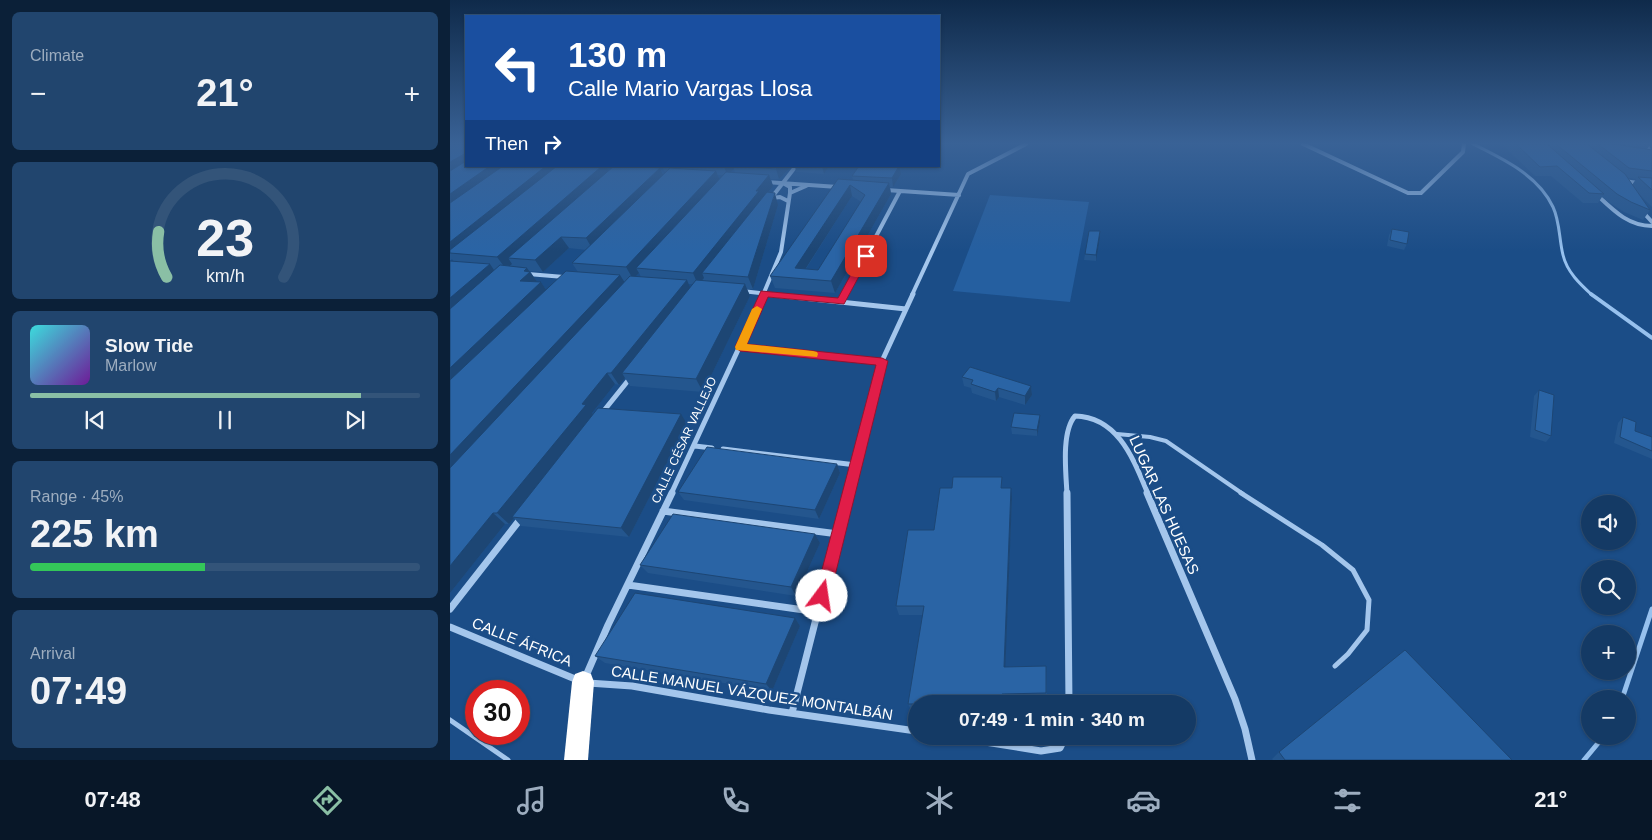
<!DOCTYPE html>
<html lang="en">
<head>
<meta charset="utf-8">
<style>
	body { margin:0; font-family:Arial,sans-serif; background:#21456e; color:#f1f3f6; height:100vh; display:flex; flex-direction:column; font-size:19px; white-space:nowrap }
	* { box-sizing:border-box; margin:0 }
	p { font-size:16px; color:#9dadbf }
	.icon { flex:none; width:28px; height:28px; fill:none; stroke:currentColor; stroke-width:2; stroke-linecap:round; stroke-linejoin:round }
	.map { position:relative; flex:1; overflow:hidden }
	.sheet { display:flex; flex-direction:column; gap:12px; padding:12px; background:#0b2038; width:450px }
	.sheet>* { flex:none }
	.guide { position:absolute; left:15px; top:15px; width:475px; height:152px; border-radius:0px; box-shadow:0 1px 4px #0004,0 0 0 1px #335479; background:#1a4fa0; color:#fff; overflow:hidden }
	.tools { position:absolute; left:1131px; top:495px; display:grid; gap:10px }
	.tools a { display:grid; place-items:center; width:55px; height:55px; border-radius:50%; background:#143a65; box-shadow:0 1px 4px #0004,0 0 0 1px #335479; font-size:25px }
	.speed { position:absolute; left:15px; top:680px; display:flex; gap:10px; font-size:25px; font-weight:700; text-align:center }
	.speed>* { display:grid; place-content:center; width:65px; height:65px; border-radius:50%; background:#143a65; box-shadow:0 1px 4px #0004,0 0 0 1px #335479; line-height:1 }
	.speed .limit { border:8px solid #d22; background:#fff; color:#111 }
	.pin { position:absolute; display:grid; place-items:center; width:42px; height:42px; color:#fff; margin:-21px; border-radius:10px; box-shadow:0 2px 8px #0006 }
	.me { position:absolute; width:55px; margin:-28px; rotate:14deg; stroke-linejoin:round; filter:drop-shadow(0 0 4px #0008) }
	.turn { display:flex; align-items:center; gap:18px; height:105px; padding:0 20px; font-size:22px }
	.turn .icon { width:65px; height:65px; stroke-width:2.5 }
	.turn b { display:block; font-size:35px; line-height:42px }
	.then { display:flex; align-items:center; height:48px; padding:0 20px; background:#0003; gap:10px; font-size:19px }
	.big { font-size:38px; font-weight:600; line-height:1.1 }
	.sheet .card { flex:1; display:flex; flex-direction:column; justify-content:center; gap:8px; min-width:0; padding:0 18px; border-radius:8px; background:#21456e }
	.sheet .dial { align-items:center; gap:0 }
	.dial svg { height:130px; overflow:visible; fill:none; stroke:#335479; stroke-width:7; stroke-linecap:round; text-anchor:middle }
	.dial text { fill:#f1f3f6; stroke:none }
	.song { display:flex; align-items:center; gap:15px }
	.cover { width:60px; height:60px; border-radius:8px; background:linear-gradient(135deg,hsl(180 70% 55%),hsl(280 70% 35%)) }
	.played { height:5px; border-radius:2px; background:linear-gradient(90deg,#8abfa5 85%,#335479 85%) }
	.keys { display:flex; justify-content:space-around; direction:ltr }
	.heat { display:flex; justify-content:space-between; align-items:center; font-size:28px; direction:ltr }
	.charge { height:8px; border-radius:4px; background:linear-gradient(90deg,#34c759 45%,#335479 0) }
	.trip { position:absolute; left:458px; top:695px; width:288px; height:50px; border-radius:25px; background:#143a65; box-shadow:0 1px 4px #0004,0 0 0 1px #335479; font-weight:600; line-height:50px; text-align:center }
	.tabs { display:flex; height:80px; justify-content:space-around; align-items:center; background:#081728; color:#9dadbf }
	.tabs .icon { width:35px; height:35px }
	.tabs .selected { color:#8abfa5 }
	.tabs b { font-size:22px; color:#f1f3f6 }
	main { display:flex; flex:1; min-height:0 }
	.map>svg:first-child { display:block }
	.green { fill:#255fa0 }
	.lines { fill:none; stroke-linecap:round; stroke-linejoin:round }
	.stream-far2 { stroke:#97c1ee; stroke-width:3 }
	.stream-far1 { stroke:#97c1ee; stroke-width:4 }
	.stream { stroke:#97c1ee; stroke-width:5 }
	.lane-far1 { stroke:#a4c6ec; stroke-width:4 }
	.lane { stroke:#a4c6ec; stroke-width:5 }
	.street-far2 { stroke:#a4c6ec; stroke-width:4 }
	.street-far1 { stroke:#a4c6ec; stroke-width:5 }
	.street { stroke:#a4c6ec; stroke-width:7 }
	.highway { fill:#fff; fill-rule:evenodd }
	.wall { fill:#24568e; fill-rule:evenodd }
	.shaded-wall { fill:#1d4674 }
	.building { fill:#2a64a5; stroke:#1d4674; fill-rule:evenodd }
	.route { fill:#e11d48; stroke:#92132f }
	.slow { fill:#f59e0b }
	.labels { text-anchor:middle; stroke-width:5; stroke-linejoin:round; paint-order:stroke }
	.street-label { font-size:12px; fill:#fff; stroke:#1b4d87 }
	.near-street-label { font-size:15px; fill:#fff; stroke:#1b4d87 }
</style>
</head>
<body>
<main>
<section class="sheet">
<div class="card"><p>Climate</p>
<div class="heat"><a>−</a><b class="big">21°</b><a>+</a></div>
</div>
<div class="card dial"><svg viewBox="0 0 100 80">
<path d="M14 69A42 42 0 1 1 86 69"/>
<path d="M14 69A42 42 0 0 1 9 41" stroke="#8abfa5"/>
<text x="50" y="56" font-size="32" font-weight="700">23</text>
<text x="50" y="72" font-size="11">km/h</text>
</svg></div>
<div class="card">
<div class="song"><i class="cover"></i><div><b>Slow Tide</b><p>Marlow</p></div></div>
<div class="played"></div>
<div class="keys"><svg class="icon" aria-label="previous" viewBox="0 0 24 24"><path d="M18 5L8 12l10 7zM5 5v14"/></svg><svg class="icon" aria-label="pause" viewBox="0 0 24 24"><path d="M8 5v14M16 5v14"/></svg><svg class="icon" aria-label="next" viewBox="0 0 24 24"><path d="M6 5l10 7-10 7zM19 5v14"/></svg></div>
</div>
<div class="card"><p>Range · 45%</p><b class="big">225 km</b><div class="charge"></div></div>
<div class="card"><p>Arrival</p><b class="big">07:49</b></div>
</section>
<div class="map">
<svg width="1202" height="760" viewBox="0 0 1202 760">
	<rect width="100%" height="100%" fill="#1b4d87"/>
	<!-- green -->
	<path class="green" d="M540,195l99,7 -19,100 -117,-11z"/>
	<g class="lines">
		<!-- stream-far2 -->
		<path class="stream-far2" d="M1023,144c30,15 65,31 80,63 7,15 6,32 10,48 4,17 17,29 29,40"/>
		<!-- stream-far1 -->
		<path class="stream-far1" d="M1141,294l61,44"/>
		<!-- stream -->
		<path class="stream" d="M1172,699l30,-90
			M1134,760l20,-24"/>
		<!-- lane-far1 -->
		<path class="lane-far1" d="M667,434l33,3 16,4 77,53"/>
		<!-- lane -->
		<path class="lane" d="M791,493l81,52 31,25 16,30 -2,30 -19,24 -13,12
			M0,720l58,40"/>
		<!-- street-far2 -->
		<path class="street-far2" d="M853,144l105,49h13l42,-41 1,-8
			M1196,144l6,12
			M1174,181l28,4
			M316,182l72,5
			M436,190l73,5
			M340,193l16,-7
			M1147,195c16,15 31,31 55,31
			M322,197l24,-31
			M322,198l8,-1 8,4
			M1192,211l10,11
			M78,274l36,3
			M292,291l35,4
			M313,295l18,-43 9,-59v-6l-7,-4
			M395,295l55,-104
			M462,295l56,-121 58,-30"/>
		<!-- street-far1 -->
		<path class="street-far1" d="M315,294l141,15
			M391,302l4,-8
			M290,347l142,14
			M152,413l29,-36
			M245,446l17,2
			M273,449l133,16
			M221,494l93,-200
			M398,494l34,-133 31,-67
			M617,494c-1,-21 -6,-62 8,-78 44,1 59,45 73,78"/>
		<!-- street -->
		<path class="street" d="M617,493l2,211
			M697,493l88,206 10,30 7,31
			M213,511l175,23
			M178,585l190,27
			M0,609l72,-92
			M0,627l130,54
			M135,678l23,-53 64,-132
			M138,683l44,3 137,24 147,21
			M342,713l56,-220
			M497,736l94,15 19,-3 6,-12"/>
		<!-- highway -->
		<path class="highway" d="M133,671l8,3 3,8 -6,78h-24l8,-78 3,-8z"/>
	</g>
	<!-- wall -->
	<path class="wall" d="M0,144l16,22h89l1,1 1,-1h50l1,2h-1l1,3 52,-3 4,7 3,-3 -3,-1 -2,-5h17l-3,3h5l-1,-3h112l-13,13h-8l2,7 -5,6 10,13 -25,84h-6l3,7 -47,96 -73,-6 -5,-8 -6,7 -4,-1 -23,29 1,1 94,10 -58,113 -108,-11 -7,-8 -5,6h-4l-55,69 4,-331 -2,-3 -2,2zM284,169l1,4 -4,-1zM268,175h5l-4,4zM119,248l17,2 -14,13 6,9 -32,18 -5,-8h-4l-7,-11 13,1zM189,273l2,4 -5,-1zM238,284h5l-3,4z
		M1051,144h151v5l-2,-4 -3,4 5,1v57l-15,-15 13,18 -7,10 -19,-8 -14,-9 -8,-6 -4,6h-15l-32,-27h-16zM1178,178l8,1 -4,6z
		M345,166h34l-5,8 -28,-2z
		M451,174l-8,13h-3l1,7 -56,99 -60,-5 -5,-12 83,-96 -1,-4zM402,196l9,6 -43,68 -12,-1z
		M942,229l15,15 -3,6 -17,-4 2,-11z
		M650,231l-4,30 -12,-1 1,-6z
		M512,377l69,9 1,9 -7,10 -26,-8 -3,4 -24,-8 -1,-5 -7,-2z
		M1089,390l12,46 -5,6 -16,-5 4,-41z
		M1173,417l12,14 17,6v22l-38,-16 4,-20z
		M590,422l-3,14 -25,-2 -1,-7z
		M387,464l3,9 -21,46 -135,-19 -6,-8z
		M502,488h51l9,10 -7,169 41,-1 1,35 -131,3v8h-4l-4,-8 15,-89h-24l-3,-9 38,-76z
		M365,534l5,9 -24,53 -148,-23 -8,-8z
		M345,618l5,8 -28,65 -167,-28 -10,-7z
		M829,752l233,8h-239l-1,-1z"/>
	<!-- shaded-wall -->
	<path class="shaded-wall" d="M16,152v14l-16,12v-16z
		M40,166h21l-61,44v-16z
		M96,166h9l4,6 -109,81v-11z
		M152,166h4l5,9 -103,83 4,6 -6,5 -9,-12z
		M220,166h9l-6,6z
		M274,166h9l1,3 -7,7z
		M328,166h14l-13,13 -3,-10z
		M372,166h7l-5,8z
		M449,166l2,8 -8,13 -1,-9z
		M210,168l5,11 -72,71 -7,-12z
		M266,171l5,12 -85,85 3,5 -6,6 -7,-12z
		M319,175l4,11 -71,87 2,5 -6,7 -5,-12 63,-82z
		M439,183l2,11 -56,99 -4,-12z
		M400,185l2,11 -53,83 -4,-11z
		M325,193l3,12 -25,84 -5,-12z
		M650,231v6l-4,24v-6z
		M111,237l8,11 -26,24 -8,-12z
		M40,264l8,12 -48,41v-19z
		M77,268l11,15 -18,-2 4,-10z
		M170,275l7,11 -177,194v-25z
		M237,280l5,12 -70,81 3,5 -6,7 -8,-12z
		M91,282l7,11 -98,97v-22z
		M295,284l5,12 -47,96 -7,-13z
		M157,373l8,11 -23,29 3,3 -83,101 2,1 -5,6 -12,-11 85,-109z
		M581,386l1,9 -7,10v-9z
		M548,388l1,9 -3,4 -1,-9z
		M231,414l6,10 -58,113 -8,-9z
		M590,415v7l-3,14v-6z
		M387,464l3,9 -21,46 -4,-9z
		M561,488l1,10 -7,178 -1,-9z
		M43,513l12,11 -55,69v-27z
		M365,534l5,9 -24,53 -5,-9z
		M345,618l5,8 -28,65 -6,-7z"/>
	<!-- building -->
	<path class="building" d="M0,144h16v9l-16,9z
		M1066,144h31l57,50 -15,-1 -32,-27 -17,1z
		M1106,144h31l38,30 25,36 -19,-8 -14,-8z
		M1148,144h16l38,6v21l-23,-3z
		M16,161v5h24l-40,28v-23z
		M53,166h43l-96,76v-39z
		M107,166h45l-105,91 -47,-4v-3z
		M164,166h24l22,2 -74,70 -25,-1 -26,23 -27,-2z
		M287,166h41l-2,3z
		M409,166h40l-7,12 -40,-2z
		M220,168l46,3 -90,96 -54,-4z
		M276,172l43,3 -13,16h3l-66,82 -57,-5z
		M1188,177l14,1v12z
		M388,179l51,4 -58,98 -61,-5zM400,185l15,10 -47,75 -23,-2z
		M317,192l8,1 -27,84 -46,-4z
		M942,229l17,3 -2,12 -17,-4z
		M639,231h11l-4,24 -11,-1z
		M0,261l40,3 -40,34z
		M50,265l27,3 -3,3 6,1 -10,9 21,1 -91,86v-59z
		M116,271l54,4 -170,180v-75z
		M180,276l57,4 -76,93h-4l-25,31 4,1 -89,108h-4l-43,53v-98z
		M246,280l49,4 -49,95 -74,-6z
		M520,367l61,19 -6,10 -27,-8 -3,4 -24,-8 2,-4 -11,-3z
		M1089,390l15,5 -3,41 -16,-6z
		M148,408l83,6 -60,114 -109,-11z
		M564,413l26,2 -3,15 -26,-3z
		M1173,417l13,5 -1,9 17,6v14l-32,-14z
		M257,447l130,17 -22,46 -137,-18z
		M503,477h49l-1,11h10l-7,179 42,-1v27l-44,1v9l-94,1 16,-98h-28l12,-76h26l6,-42h12z
		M223,514l142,20 -24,53 -151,-22z
		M185,593l160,25 -29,66 -171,-28z
		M955,650l107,110h-227l-6,-8z"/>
	<!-- sky -->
	<linearGradient id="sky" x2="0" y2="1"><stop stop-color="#0f2a4a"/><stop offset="0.57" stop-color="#396296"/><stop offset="1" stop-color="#396296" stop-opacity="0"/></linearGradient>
	<rect width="1202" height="251" fill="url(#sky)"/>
	<!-- route -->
	<path class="route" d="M416,253l4,3 -26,48 -76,-7 -21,47 135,14 6,3 -58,235 -2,5 -6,2 -5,-2 -2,-5 61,-231 -136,-14 -5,-4 26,-56 77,7 23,-42z"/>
	<!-- slow -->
	<path class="slow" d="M307,306l5,3 -15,35 66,7 4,1 1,2 -1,3 -81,-7 -1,-3 17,-38z"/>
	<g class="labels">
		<!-- street labels -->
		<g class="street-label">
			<text transform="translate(234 440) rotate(-65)" y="4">CALLE CÉSAR VALLEJO</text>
		</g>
		<!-- near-street labels -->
		<g class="near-street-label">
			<text transform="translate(714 505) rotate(66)" y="5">LUGAR LAS HUESAS</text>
			<text transform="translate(72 642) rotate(22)" y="5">CALLE ÁFRICA</text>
			<text transform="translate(302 693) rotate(9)" y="5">CALLE MANUEL VÁZQUEZ MONTALBÁN</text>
		</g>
	</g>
</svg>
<div class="tools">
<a><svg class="icon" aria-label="sound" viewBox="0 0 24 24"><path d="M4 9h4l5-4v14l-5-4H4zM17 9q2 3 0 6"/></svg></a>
<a><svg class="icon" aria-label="search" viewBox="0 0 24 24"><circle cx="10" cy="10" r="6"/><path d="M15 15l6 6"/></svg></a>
<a>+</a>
<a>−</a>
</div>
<div class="speed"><div class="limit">30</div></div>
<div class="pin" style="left:416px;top:256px;background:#d93025"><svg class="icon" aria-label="arrive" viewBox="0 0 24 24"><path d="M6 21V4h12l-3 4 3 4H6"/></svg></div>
<svg class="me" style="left:372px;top:596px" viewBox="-20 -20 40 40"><circle r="19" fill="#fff"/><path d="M0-13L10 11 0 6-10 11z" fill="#e11d48"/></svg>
<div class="trip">07:49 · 1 min · 340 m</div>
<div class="guide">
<div class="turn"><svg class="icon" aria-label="left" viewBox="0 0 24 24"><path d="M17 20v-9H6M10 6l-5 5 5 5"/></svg><div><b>130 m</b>Calle Mario Vargas Llosa</div></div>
<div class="then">Then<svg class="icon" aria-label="right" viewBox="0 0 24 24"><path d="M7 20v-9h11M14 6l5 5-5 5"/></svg></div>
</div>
</div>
</main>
<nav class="tabs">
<b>07:48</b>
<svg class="icon selected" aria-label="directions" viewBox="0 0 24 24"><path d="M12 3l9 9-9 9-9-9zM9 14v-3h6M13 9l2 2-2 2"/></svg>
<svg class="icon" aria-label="music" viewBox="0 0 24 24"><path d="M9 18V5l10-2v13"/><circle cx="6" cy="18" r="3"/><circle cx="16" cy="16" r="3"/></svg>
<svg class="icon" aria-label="phone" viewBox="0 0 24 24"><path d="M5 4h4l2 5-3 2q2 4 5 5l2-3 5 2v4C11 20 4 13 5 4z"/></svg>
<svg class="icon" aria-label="climate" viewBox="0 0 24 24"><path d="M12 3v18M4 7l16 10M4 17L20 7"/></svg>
<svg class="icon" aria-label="car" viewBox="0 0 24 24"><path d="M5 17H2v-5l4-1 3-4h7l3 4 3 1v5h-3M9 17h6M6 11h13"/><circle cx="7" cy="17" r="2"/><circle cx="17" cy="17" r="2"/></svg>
<svg class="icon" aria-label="filters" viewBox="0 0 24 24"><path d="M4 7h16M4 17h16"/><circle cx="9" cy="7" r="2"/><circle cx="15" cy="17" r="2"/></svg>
<b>21°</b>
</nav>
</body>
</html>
